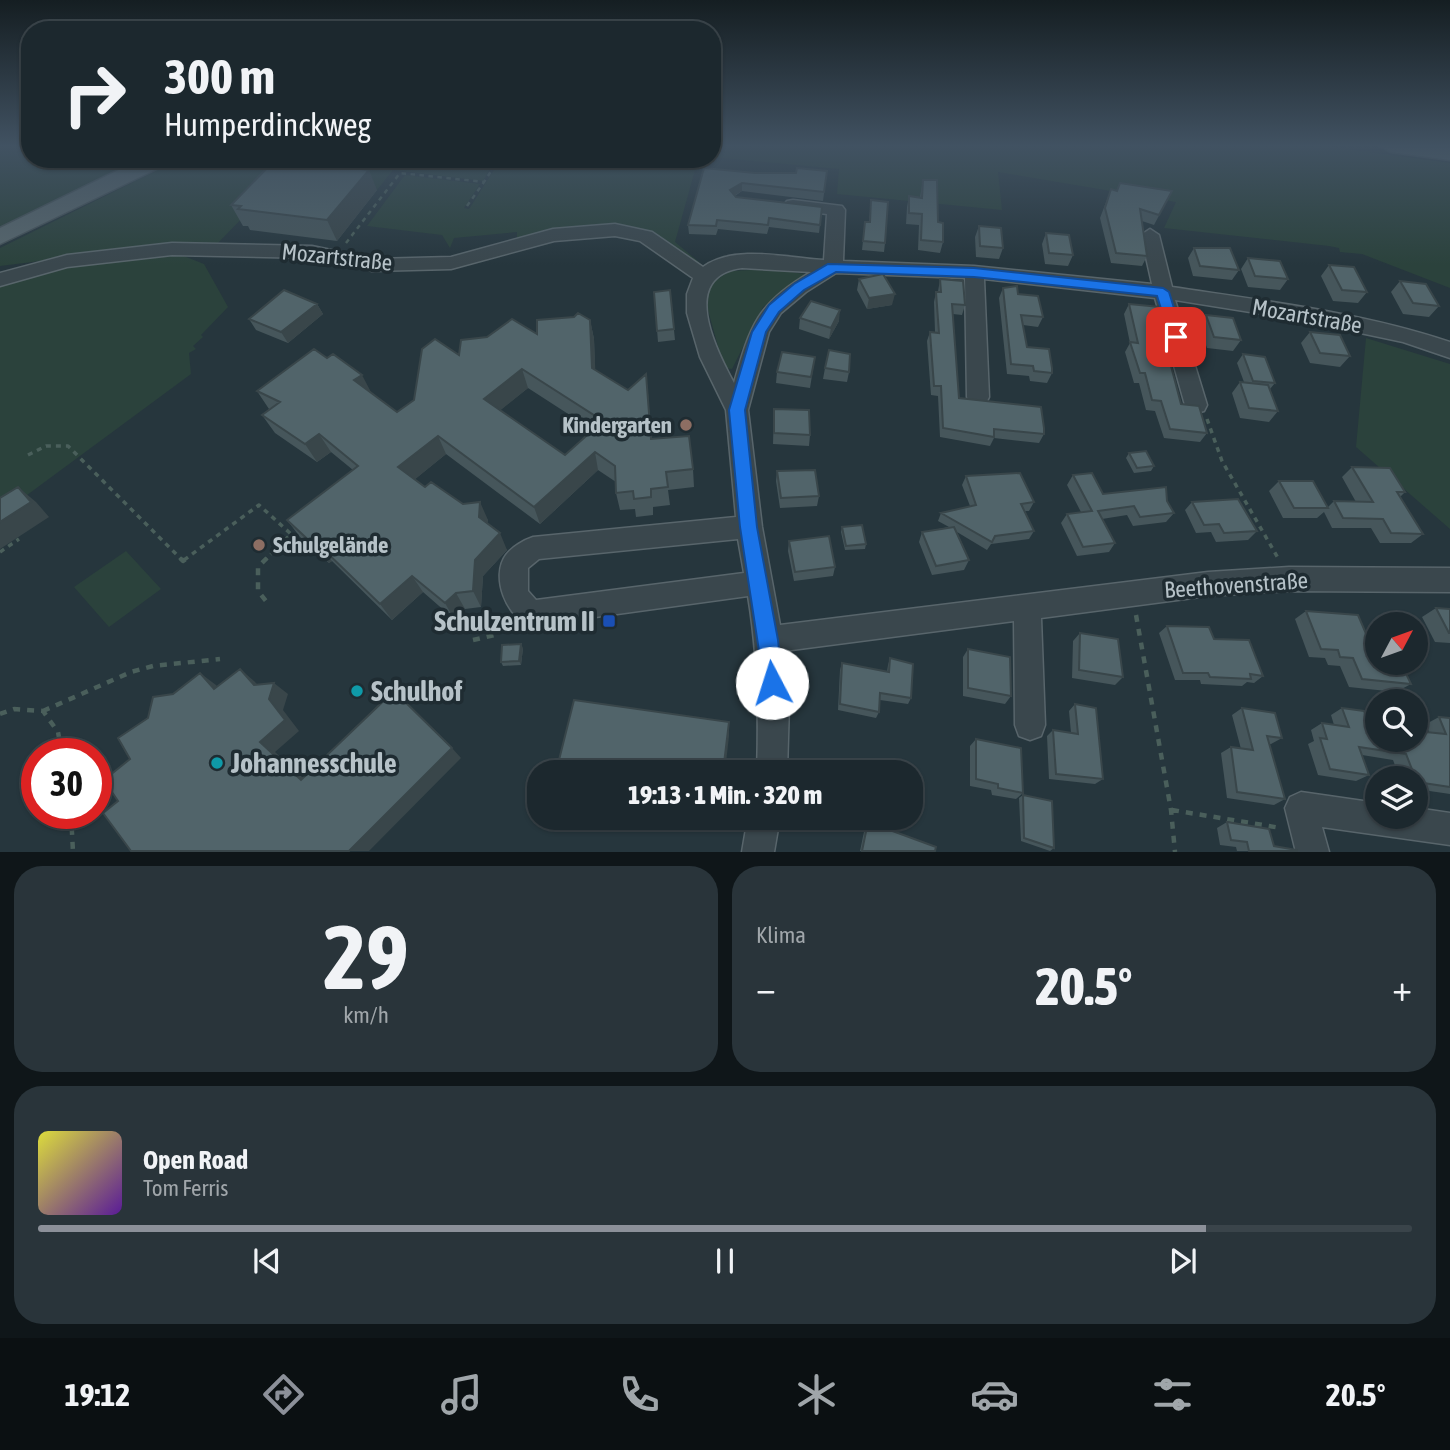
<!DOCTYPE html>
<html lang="de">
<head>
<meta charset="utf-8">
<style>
	body { margin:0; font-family:"Asap Condensed",sans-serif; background:#29343a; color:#f1f3f6; height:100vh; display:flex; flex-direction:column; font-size:26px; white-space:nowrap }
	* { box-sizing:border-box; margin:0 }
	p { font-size:23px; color:#a0a6aa }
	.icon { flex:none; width:38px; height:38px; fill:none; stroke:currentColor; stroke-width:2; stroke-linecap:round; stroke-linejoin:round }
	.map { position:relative; height:852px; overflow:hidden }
	.details { display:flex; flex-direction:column; gap:14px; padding:14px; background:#0f1619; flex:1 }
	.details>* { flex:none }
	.guide { position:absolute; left:21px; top:21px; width:700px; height:147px; border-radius:28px; box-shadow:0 2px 5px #0004,0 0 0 2px #3a444a; background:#1c282e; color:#f1f3f6; overflow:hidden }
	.needle { width:46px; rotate:49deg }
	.buttons { position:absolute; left:1365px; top:612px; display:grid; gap:14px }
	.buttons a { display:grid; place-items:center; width:63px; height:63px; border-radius:50%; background:#1c282e; box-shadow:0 2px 5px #0004,0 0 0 2px #3a444a; font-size:35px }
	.speed { position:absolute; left:21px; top:738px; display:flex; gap:14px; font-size:35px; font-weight:700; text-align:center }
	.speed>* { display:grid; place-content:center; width:91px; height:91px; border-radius:50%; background:#1c282e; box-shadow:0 2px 5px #0004,0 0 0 2px #3a444a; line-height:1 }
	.speed .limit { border:10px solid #d22; background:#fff; color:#111 }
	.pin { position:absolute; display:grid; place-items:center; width:60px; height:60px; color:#fff; margin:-30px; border-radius:14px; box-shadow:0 4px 10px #0006 }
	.me { position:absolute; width:77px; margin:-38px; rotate:355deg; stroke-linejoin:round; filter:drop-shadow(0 0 5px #0008) }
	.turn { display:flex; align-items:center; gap:24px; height:147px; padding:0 28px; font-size:32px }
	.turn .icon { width:91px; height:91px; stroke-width:2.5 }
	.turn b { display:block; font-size:49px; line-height:60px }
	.big { font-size:52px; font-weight:800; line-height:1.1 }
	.details .card { flex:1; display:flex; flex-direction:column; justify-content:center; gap:10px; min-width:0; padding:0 24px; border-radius:28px; background:#29343a }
	.details .dial { align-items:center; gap:0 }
	.dial b { font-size:91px; line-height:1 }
	.song { display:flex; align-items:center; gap:21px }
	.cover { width:84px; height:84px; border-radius:10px; background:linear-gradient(135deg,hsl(60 70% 55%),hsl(270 70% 35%)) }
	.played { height:7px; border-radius:4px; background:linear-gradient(90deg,#8c9099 85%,#3a444a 85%) }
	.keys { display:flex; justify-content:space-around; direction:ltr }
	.heat { display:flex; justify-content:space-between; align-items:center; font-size:38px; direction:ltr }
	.details .tiles { flex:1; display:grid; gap:14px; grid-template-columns:1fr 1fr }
	.card:last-child { grid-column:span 2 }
	.trip { position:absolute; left:527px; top:760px; width:396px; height:70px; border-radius:28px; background:#1c282e; box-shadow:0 2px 5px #0004,0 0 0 2px #3a444a; font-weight:800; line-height:70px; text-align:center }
	.tab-bar { display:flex; height:112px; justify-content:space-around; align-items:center; background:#0b1012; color:#a0a6aa }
	.tab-bar .icon { width:49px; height:49px }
	.tab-bar .on { color:#8c9099 }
	.tab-bar b { font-size:32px; color:#f1f3f6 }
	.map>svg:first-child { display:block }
	.green { fill:#2b423c }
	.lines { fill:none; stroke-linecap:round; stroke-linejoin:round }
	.minor-casing { stroke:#58656b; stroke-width:3 }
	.major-casing { stroke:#465359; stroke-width:3 }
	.path-far2 { stroke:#4a5f5b; stroke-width:2.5; stroke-dasharray:4.5 4.5; stroke-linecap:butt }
	.path-far1 { stroke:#4a5f5b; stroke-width:3.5; stroke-dasharray:5 5; stroke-linecap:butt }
	.path { stroke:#4a5f5b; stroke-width:4.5; stroke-dasharray:7 7; stroke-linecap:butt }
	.minor { fill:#3a474d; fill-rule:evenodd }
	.major { fill:#58676d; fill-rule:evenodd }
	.wall { fill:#46565b; fill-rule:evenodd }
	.shaded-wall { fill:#39464a }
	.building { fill:#51646a; stroke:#39464a; stroke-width:2; fill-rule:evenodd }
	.route { fill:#1a73e8; stroke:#114b97; stroke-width:2 }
	.education-dot { fill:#8d6e63; stroke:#1f2c32; stroke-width:2.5 }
	.transit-dot { fill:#1a4fb4; stroke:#1f2c32; stroke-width:2.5 }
	.culture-dot { fill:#0f9aa8; stroke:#1f2c32; stroke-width:2.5 }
	.labels { text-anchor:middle; stroke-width:7; stroke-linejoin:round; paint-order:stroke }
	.street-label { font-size:23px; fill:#b6c2c8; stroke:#1f2c32 }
	.poi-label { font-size:23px; font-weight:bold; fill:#b6c2c8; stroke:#1f2c32; text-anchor:end }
	.near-poi-label { font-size:28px; font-weight:bold; fill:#b6c2c8; stroke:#1f2c32; text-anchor:start }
</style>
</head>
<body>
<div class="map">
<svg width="1450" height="852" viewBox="0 0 1450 852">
	<rect width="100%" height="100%" fill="#26363d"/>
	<!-- green -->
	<path class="green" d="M0,146h30v13h119l-149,72z
		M712,146h612l126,17v125l-88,-34 -22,-2 -1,-4 -10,-2 -165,-18 12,-26 -178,-30 4,38 -165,-16 2,-25 -127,-12z
		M180,159h316l-13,22 -90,-11 -16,20 -80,-9 -44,26 -36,37 -71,4 -146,18v-18z
		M501,159h197l-23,83 24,20 -4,4 -52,-35 -126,11v-10l-63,6 -4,10 -8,-13 -75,-9 38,-51 75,9 -16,24 5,1z
		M179,254l25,10 24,43 -27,28 2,2 -10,9 3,3 -7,4 2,21 -191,141v-228l68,-23z
		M767,269l38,5 -42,33 -31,62 -8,-1 -18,-65 4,-19 20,-13z
		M1366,338l84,26v165l-94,-82z
		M126,551l35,38 -52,38 -35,-40z"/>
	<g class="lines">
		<defs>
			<path id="minor" d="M793,200l49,6 3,4 -2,51 131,5 178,18 -11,-49 9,-6 9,6 13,52c93,14 188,25 278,55v16l-47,-16 -109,-23 -119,-19 32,105 -3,6 -8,2 -8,-2 -3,-6 -30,-107 -171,-19 5,118 -3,6h-16l-3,-6 -2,-119 -129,-5 -30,19 -25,21 -12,19 -21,78 14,117 18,98 428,-53 81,-5 161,1v24l-161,-1 -81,5 -167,22 4,107 -4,11 -11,4 -11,-4 -4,-11 -1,-104 -230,30 5,54 -2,67h-30c2,-60 1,-117 -9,-176l-218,30c-23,-9 -40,-49 -24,-71 6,-8 18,-15 27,-18l203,-20 -10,-107 -26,-53 -13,-44v-19l6,-16 -53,-37 -25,-5 -61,5 -103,28 -79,2 -25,-8 -35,-5 -140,-3 -105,12 -67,19v-13l67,-18 105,-12 140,3 62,13 77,-2 102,-28 62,-5 37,8 51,35c31,-23 86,-9 121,-7l3,-46 -40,-5 -3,-4 3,-4zM742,268l69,4c-54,31 -61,54 -77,111 -19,-35 -55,-107 8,-115zM738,539l6,34 -208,27 -8,-9v-23l11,-9z
				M1301,792l76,11v14h39v-9l34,5v32l-128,-18 7,25h-33l-11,-44 5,-11z
				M748,817h32l-6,35h-32z"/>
			<path id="major" d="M1380,146l70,2v12l-59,-8z
				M141,159h29l-3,5 -167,80v-16z"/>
		</defs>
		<!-- minor casing -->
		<use href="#minor" class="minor-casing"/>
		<!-- major casing -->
		<use href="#major" class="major-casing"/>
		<!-- path-far2 -->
		<path class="path-far2" d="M467,206l17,-24
			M346,243l54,-70 84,9 15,-23"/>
		<!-- path-far1 -->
		<path class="path-far1" d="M1207,419l15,42 56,97
			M28,455l18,-9h22l114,114
			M0,552l19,-13
			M184,560l75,-55 32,29 -26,26"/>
		<!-- path -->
		<path class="path" d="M180,558l3,3 4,-3
			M267,558l-9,9v24l12,15
			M1136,615l35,195 4,42
			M473,640l22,-5 18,-11
			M43,711l88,-39 22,-6 67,-7
			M0,714l14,-5 29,2 15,21 4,22
			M1172,810l109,18
			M71,814l2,38"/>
		<!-- minor -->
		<use href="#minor" class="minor"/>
		<!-- major -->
		<use href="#major" class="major"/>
	</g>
	<!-- wall -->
	<path class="wall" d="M827,171l-4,30 -81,-10 -7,5 1,1 86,10 -3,26 -50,-6 -2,7 -49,-5 -2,6 -27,-1 -1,-9 67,-52h41z
		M923,180l20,62 -3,11 -22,-3 1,-25 -13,-1 1,-17 2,-11 11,1z
		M1120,183l52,8 -18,34 -12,-4 5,35 -5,10 -31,-3 -11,-45 11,-29 5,2z
		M377,190l-40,51 -87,-11 -2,-4h-5l-12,-21z
		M871,200l14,43 -1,9 -22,-2 3,-28h4z
		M979,226l24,22 -4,11 -23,-2 -1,-20z
		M1046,233l27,22 -5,11 -23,-2 -3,-20z
		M1194,248l45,22 -7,10 -39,-4 -5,-18z
		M1248,258l40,21 -8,11 -32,-3 -7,-18z
		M1329,265l38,27 -9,11 -25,-2 -12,-25z
		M859,279l33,26 -25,4 -10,-19z
		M940,279l25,26 -3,10 -9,-1 6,84 85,36 -5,9 -45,-5 -4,8 -50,-9 -2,-41 -7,-1 -4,-54 3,-9h5l-1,-30 2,-10h2z
		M1400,281l39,25 -10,11 -26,-3 -12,-22z
		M1003,288l15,6 25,23 -5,10 -15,-2 4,22 25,26 -5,10 -17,-2 -1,-5 -22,-2 -8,-76z
		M670,290l5,50 -17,2 -4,-50z
		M317,304l6,10 -35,29 -32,-13 -7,-11z
		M1129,304l38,25 -4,6 18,69 26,29 -7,9 -36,-4 -9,-27 -9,-1 -7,-27h-5l-9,-31 5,-9 -6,-29z
		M1206,315l35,25 -8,11 -26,-3 -8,-22z
		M800,318l39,3 -10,18 -30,-10z
		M590,320l4,19 1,31 33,20 20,3 3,46 42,30 1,18 -26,3 2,15 -17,2v8l-17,2 -1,-8 -15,1 -4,-17v-11l-18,-12 -58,54 -94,-70 -31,25 10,8 38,17 25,16 -1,3 20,27 -24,26 -2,31 -16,2 -11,10 -31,-27 -31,28 -60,-59 -3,2 -29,-26 -13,-17 66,-50 -22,-18 -14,10 -42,-29 -13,-18 7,-6 -12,-18 115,3 25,18 17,-12 45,-45zM528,388l65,42 -28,25 -65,-45z
		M1310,332l40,24 -10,11 -30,-4 -9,-20z
		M1243,354l32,29 -5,6 8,22 -9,11 -29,-4 -8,-25 8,-11h4l-7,-19z
		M815,357l-5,31 -34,-5 1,-11z
		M825,368l24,4 -2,10 -24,-3z
		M774,409l36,26 -1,11 -36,-2z
		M1129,453l25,13 -3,5 -17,2 -8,-15z
		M1352,467l53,25 -5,5 23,37 -12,9h-31l-9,-15h-39l-8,-16 -7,6h-34l-14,-27 10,-10 49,26 6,-6 22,1 -14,-25z
		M777,471l42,25 -2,10 -37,2 -4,-27z
		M1073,475l30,19 64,7 7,12 -8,9 -33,4 -6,-11 -25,4 13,24 -6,9 -32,4 -16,-33 6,-9 14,-2 -14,-27z
		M966,476l68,26 -5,9h-4l9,20 -5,8 -38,5 -4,6 -30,-18 12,28 -5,10 -32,5 -13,-33 3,-10 27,-5 -11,-6 3,-8 29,-7 -8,-21z
		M1192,502l65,29 -9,9 -32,2 -5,-10 -15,1 -11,-23z
		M842,527l24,17 -1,5 -20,1 -4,-18z
		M789,541l46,26 -2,9 -39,5 -6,-30z
		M1436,608l14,1v34l-15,-1 -13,-25z
		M1306,611l70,46 35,27 -15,8 -47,-5 -9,-21 -12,-1 -3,-7 -16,-1 -14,-38z
		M1167,626l47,13 49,37 -9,7 -7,-1 -5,4 -41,-2 -1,-4h-25l-16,-47z
		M1080,633l43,44 -8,8 -43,-7 1,-37z
		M523,648l-2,17 -18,1 -2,-4z
		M968,649l43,47 -6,8 -42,-8v-39z
		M890,658l21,40 -3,6 -28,-4 -1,12 -3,6 -38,-8 2,-40 2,-7 45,9 1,-7z
		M1075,704l28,75 -8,5 -46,-5 -2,-43 6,-6 18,3 -2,-22z
		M1242,708l40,30 -11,6h-2l16,55 -11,6 -47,-7 -6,-45 10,-6 10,2 -9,-34z
		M1342,708l27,16 60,8 -3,-8 13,-7 11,1v76l-34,-5v-10h-16l-7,-19 -31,-5 7,20 -13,6 -38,-6 -10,-31 6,-3 -3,-11 11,-7 12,2 -3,-10z
		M976,739l47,54 -7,6 -24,-4 -1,-5 -21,-4v-40z
		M1023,795l31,53 -4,3 -29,-10 -2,-43z
		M644,817h75l-1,11z
		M868,822l67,29h-75l5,-24z
		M1227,822l47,24 23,5h-60l-1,-4 -16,-2 -3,-17z"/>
	<!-- shaded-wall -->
	<path class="shaded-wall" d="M369,170l8,20 -40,51 -10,-21z
		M742,183v8l-12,7v-8z
		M895,294l-3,11 -25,4 2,-11z
		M317,304l6,10 -35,29 -7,-11z
		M840,310l-1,11 -10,18 2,-11z
		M590,320l4,19 2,48 -4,-19z
		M522,369l6,19 -37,30 -7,-19z
		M646,374l2,19 5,65 -2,-19z
		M362,375l10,19 -18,-14z
		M319,434l12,18 -14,10 -12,-18z
		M438,436l8,18 -38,31 -10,-18z
		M595,452l3,18 -58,54 -6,-17z
		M18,487l18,15 13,15 -49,32v-27z
		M480,502l8,18 -2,14 -7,-17z
		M500,533l7,17 -24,26 -2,31 -8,-16 2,-31z
		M319,545l13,16 -3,2 -13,-16z
		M412,576l11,16 -31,28 -12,-16z
		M456,593l9,16 -11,10 -9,-16z
		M521,644l2,4 -2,17 -2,-4z
		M240,669l14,12 15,15 -15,-11z
		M200,673l16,12 13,15 -15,-11z
		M274,683l14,11 -5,16 16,21 -24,21 40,37 -14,-9 -41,-38 9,-43z
		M729,722v14l-4,36h-2z
		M452,748l9,10 -92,93h-20z"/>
	<!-- building -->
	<path class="building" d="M287,160l82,10 -42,50 -89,-11 3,-3 -10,-1 42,-43 11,1z
		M704,168l51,5h41l1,-5 30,3 -3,21 -82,-9 -12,7 6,7 86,10 -2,18 -51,-7 -1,7 -51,-5 -1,6 -28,-1z
		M923,180h14l1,42 5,1v19l-22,-2 1,-26 -13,-1v-17l13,2z
		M1120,183l52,8 -13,24 -19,-6 7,47 -31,-3 -11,-45 6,-19 6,2z
		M871,200l17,2 -3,41 -22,-2 2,-19h5z
		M979,226l22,2 2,20 -23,-2z
		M1046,233l23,2 4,20 -24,-2z
		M1194,248h36l9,22 -39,-4z
		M1248,258l32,3 8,18 -33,-3z
		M1329,265l25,2 13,25 -25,-2z
		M883,274l12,20 -26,4 -10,-19z
		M940,279l23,2 2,24 -13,-1 7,94 82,9 3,21v6l-50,-5v8l-51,-9 -2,-42h-7l-4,-54 9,1 -3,-41h5z
		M1400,281l26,3 13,22 -26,-3z
		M1017,286l1,8 20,2 5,21 -22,-2 6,32 22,2 3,19v5l-18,-2 -1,-5 -22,-2 -8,-76z
		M284,290l33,14 -36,28 -32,-13z
		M670,290l4,39 -17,2 -3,-39z
		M811,301l29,9 -9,18 -31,-10z
		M1129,304l31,3 7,22 -6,-1 20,76 18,2 8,27 -37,-4 -9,-28 -9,-1 -7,-27h-5l-10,-31 8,1z
		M578,313l12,7 2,48 36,22 18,-16 5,65 38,-3 4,33 -27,3 2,15 -17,2v8l-17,2 -1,-8 -17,2 -1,-27 -20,-14 -61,55 -96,-71 -40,31 27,20 6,-5 32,22 17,-2 -1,15 21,16 -25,27 -2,31 -17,2 -11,10 -33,-27 -32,28 -61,-59 -3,2 -29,-27 71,-54 -39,-32 -14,10 -43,-29 18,-13 -23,-11 57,-42 13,9 6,-4 29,21 -8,5 43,32 17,-12 8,-51 13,-10 24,16 2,-15 26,-3 25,-18 25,15v-14l37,-3zM522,369l81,52 -38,34 -81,-56z
		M1206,315l27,3 8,22 -27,-3z
		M1310,332l30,3 10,21 -30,-3z
		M829,350l21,4 -1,18 -24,-4z
		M782,352l33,5 -4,20 -34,-5z
		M1243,354l22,3 10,26 -22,-2z
		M1240,382l28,3 10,26 -29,-3z
		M774,409l35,1 1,25 -36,-2z
		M1146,451l8,15 -17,2 -8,-15z
		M1352,467l38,1 15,24h-8l26,42 -32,-1 -8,-14 -40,-1 -9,-17 39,1z
		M815,470l4,26 -38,2 -4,-27z
		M1020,473l14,29 -13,2 13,27 -39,5 -3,6 -51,-29 35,-8 -10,-29z
		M1092,473l11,21 63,-7 1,14 7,12 -34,4 -6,-11 -36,5 17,32 -32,4 -16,-33 25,-3 -19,-36z
		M1279,481h34l15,27h-34z
		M18,487l13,15 -31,20v-24z
		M1238,499l19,32 -33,2 -5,-9 -15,1 -12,-23z
		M862,525l4,19 -20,2 -4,-19z
		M954,527l15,33 -33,6 -14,-34z
		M829,536l6,31 -40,5 -6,-31z
		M1436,608l14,1v24h-1z
		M1306,611l52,4 18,42h1v6h24l10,21 -49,-5 -9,-21 -13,-1 -2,-7 -17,-1z
		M1167,626l42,1 5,12 35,1 14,36 -13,-2 1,5 -41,-2 -2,-4h-25z
		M1080,633l38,6 5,38 -44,-7z
		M521,644l-2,17 -18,1 1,-17z
		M968,649l42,8 1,39 -43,-8z
		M890,658l23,6 -2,34 -31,-5 -1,19 -39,-8 2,-41 47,9z
		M240,669l14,16 20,-2 -5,16 16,21 -25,22 41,38 93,-89 58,57 -103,103h-218l-28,-38 15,-12 -14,-21 26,-21 -12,-21 30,-20 5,-21 20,-3 27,-21 14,16z
		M574,700l155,22 -6,50h-167z
		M1075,704l21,4 7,71 -47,-5 -3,-44 25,4z
		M1242,708l33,5 7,25 -15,-2 18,63 -48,-7 -6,-45 22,3z
		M1342,708l22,3 5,13 8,1v15h39v-9l30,3 -7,-17 11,1v69l-33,-5 -11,-28 -47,-7 10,28 -39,-6 -10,-31 7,1 -5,-16 27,4z
		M976,739l45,9 2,45 -25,-5v-4l-22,-5z
		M1023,795l29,6 2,47 -30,-10z
		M868,822l68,25 -1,4h-73z
		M1227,822l42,7 5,17 23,4v1h-48l-2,-9 -16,-2z"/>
	<!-- sky -->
	<linearGradient id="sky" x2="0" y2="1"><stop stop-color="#151e22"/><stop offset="0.55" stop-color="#415262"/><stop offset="1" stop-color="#415262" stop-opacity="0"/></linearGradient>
	<rect width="1450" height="265" fill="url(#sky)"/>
	<!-- route -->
	<path class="route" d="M828,264l146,4 189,20 6,4 14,45 -2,4h-10l-14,-45 -183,-19 -138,-5 -32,18 -25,22 -13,20 -21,78 12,117 21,113 5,43 -3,7 -8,3 -7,-3 -25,-163 -11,-117 23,-78 17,-27 25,-21z"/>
	<!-- markers -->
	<g class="education-dot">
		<circle cx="686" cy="425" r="7"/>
		<circle cx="259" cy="545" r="7"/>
	</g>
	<rect class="transit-dot" x="602" y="614" width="14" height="14" rx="3.5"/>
	<g class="culture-dot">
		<circle cx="357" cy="691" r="7"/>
		<circle cx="217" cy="763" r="7"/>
	</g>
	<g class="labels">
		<!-- street labels -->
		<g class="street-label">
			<text transform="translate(337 257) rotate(6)" y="8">Mozartstraße</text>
			<text transform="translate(1307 316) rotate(10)" y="8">Mozartstraße</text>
			<text transform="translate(1236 585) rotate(-4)" y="8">Beethovenstraße</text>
		</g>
		<!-- poi labels -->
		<g class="poi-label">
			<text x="672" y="433">Kindergarten</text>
			<text x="273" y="553" text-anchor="start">Schulgelände</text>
		</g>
		<!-- near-poi labels -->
		<g class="near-poi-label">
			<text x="595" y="631" text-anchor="end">Schulzentrum II</text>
			<text x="371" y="701">Schulhof</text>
			<text x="231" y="773">Johannesschule</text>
		</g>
	</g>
</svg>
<div class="buttons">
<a><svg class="needle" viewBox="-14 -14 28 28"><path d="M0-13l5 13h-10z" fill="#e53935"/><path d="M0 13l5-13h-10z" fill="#a0a6aa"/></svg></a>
<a><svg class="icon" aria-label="search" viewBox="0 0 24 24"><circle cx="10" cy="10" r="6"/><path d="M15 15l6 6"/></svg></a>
<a><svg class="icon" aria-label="layers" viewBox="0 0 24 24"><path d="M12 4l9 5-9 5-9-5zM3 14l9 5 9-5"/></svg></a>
</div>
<div class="speed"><div class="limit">30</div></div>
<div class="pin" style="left:1176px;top:337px;background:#d93025"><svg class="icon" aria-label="arrive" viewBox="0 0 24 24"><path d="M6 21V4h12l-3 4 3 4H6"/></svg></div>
<svg class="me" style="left:772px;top:683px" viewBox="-20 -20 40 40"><circle r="19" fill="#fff"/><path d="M0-13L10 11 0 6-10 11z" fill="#1a73e8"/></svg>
<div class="trip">19:13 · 1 Min. · 320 m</div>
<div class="guide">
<div class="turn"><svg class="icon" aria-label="right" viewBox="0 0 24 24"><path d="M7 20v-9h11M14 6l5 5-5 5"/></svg><div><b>300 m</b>Humperdinckweg</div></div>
</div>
</div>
<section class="details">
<div class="tiles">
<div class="card dial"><b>29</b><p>km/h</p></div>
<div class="card"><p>Klima</p>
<div class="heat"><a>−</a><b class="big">20.5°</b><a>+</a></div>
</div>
<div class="card">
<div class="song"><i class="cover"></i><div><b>Open Road</b><p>Tom Ferris</p></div></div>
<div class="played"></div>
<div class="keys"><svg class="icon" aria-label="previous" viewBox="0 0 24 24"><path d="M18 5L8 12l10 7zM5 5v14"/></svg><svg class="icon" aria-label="pause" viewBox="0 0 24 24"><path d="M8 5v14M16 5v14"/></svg><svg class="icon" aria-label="next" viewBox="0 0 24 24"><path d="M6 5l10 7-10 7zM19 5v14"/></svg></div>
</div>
</div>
</section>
<nav class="tab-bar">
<b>19:12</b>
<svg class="icon on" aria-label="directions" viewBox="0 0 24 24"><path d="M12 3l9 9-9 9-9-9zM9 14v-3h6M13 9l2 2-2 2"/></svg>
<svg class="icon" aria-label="music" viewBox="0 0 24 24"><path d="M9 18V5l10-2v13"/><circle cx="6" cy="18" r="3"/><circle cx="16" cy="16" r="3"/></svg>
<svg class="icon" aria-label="phone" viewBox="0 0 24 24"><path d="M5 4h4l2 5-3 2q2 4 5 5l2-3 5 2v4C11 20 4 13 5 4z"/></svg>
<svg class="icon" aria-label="climate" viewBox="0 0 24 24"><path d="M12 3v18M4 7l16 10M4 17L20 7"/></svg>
<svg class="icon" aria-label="car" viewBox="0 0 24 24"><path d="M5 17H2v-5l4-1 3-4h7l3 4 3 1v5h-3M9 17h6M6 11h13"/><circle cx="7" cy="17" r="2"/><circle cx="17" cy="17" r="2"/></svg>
<svg class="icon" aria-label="filters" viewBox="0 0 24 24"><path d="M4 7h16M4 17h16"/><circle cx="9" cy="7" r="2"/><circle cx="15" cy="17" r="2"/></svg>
<b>20.5°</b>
</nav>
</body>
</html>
